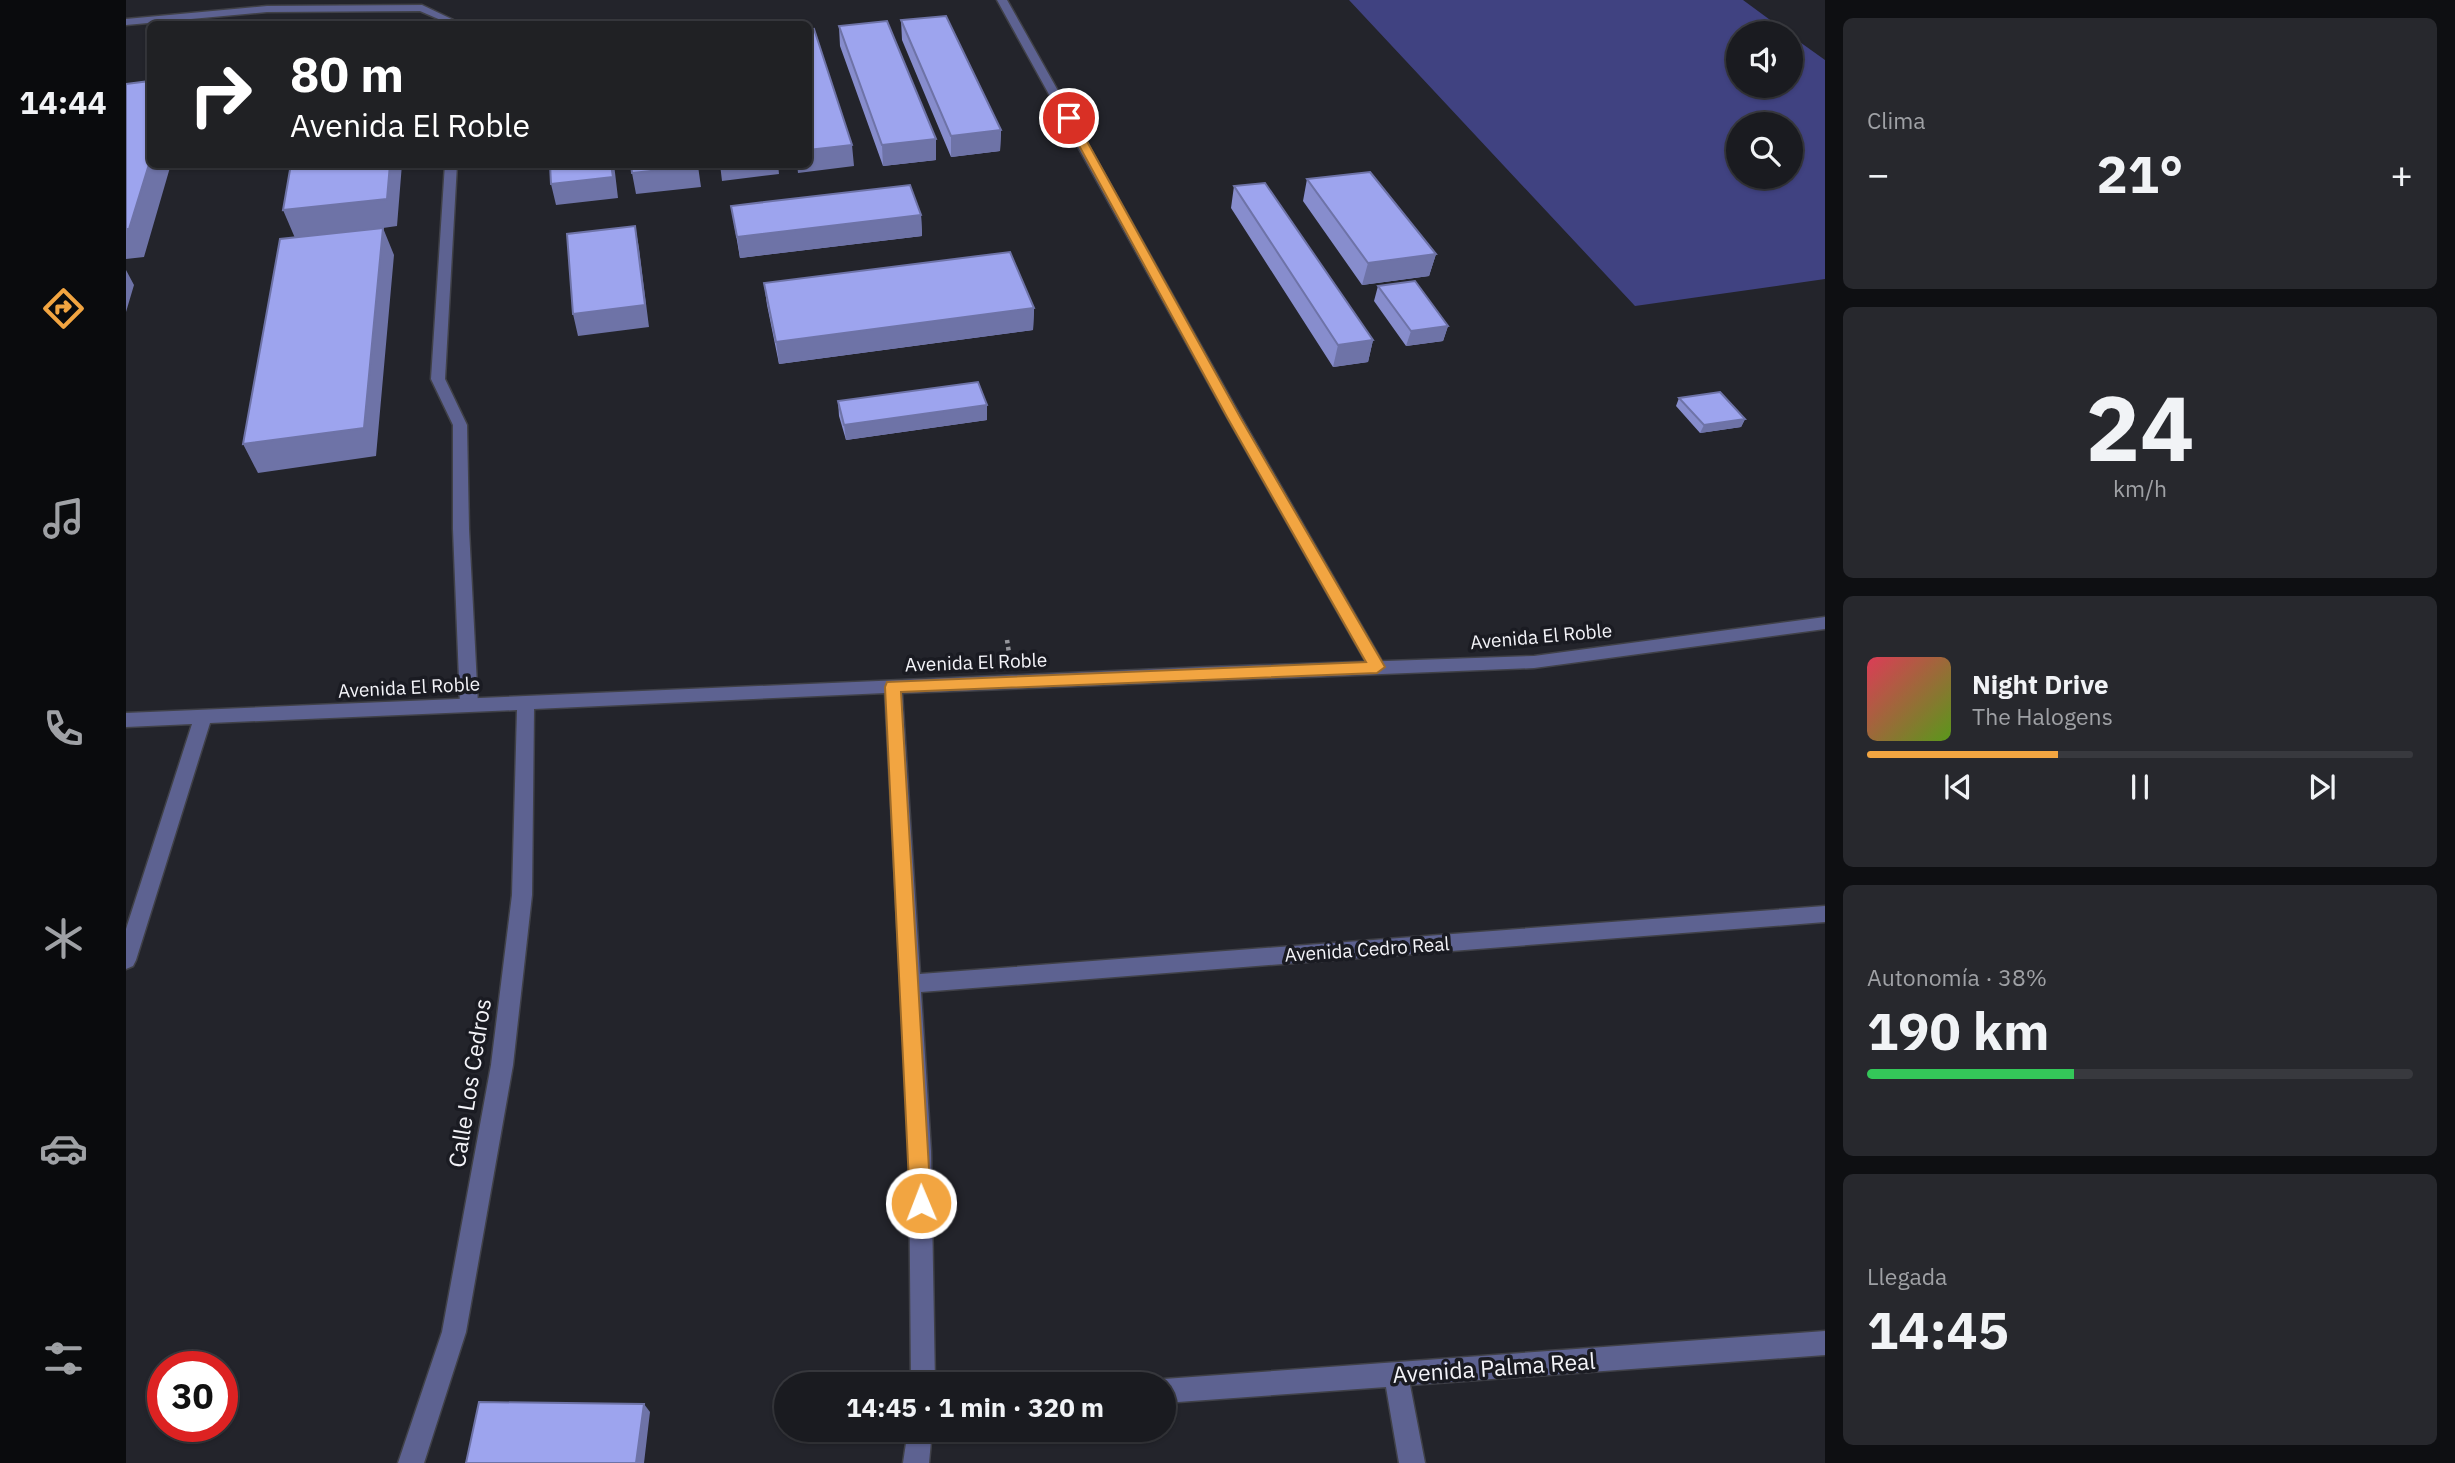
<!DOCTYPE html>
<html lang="es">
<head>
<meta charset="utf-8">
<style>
	body { margin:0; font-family:"IBM Plex Sans",sans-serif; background:#27282d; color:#f1f3f6; height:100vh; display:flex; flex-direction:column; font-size:26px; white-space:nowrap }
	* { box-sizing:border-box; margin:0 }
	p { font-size:23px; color:#9fa1a5 }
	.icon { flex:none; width:38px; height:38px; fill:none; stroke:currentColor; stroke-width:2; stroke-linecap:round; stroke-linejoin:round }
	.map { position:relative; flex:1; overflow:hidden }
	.side { display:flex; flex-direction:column; gap:18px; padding:18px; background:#0e0f12; width:630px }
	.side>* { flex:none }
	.top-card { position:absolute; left:21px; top:21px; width:665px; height:147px; border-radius:10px; box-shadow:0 2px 5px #0004,0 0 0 2px #38393e; background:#202124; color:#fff; overflow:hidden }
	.fabs { position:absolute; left:1600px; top:21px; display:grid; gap:14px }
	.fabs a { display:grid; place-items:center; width:77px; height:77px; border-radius:50%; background:#1a1b20; box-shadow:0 2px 5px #0004,0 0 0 2px #38393e; font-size:35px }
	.speed { position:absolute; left:21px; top:1351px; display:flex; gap:14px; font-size:35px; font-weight:700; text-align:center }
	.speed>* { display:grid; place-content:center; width:91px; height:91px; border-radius:50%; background:#1a1b20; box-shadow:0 2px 5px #0004,0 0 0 2px #38393e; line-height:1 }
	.speed .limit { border:10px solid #d22; background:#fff; color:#111 }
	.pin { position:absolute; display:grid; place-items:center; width:60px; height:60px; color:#fff; margin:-30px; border:4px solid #fff; border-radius:50%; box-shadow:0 2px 7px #0007 }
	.me { position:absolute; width:77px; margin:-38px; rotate:359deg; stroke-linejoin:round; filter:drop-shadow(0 0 5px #0008) }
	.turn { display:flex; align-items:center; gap:24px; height:147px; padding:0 28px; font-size:32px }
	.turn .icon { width:91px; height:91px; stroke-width:2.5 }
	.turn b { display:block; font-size:49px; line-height:60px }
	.big { font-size:52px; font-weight:800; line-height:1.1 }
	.side .card { flex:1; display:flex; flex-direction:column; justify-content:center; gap:10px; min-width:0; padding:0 24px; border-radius:10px; background:#27282d }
	.side .dial { align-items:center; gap:0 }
	.dial b { font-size:91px; line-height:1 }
	.song { display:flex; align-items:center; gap:21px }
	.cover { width:84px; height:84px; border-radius:10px; background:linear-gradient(135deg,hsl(350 70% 55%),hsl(90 70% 35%)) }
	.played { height:7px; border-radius:4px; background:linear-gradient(90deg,#f2a541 35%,#38393e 35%) }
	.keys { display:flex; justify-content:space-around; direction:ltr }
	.heat { display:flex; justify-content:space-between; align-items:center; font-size:38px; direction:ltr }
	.charge { height:10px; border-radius:5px; background:linear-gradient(90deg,#34c759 38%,#38393e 0) }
	.trip { position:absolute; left:648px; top:1372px; width:402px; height:70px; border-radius:35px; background:#1a1b20; box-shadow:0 2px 5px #0004,0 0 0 2px #38393e; font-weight:800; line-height:70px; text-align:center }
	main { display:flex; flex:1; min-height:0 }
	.tabs { display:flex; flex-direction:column; width:126px; justify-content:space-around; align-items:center; background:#0a0b0d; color:#9fa1a5 }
	.tabs .icon { width:49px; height:49px }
	.tabs .active { color:#f2a541 }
	.tabs b { font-size:32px; color:#f1f3f6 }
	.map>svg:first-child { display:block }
	.green { fill:#404281; fill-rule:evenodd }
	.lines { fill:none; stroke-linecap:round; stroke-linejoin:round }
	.lane-casing { stroke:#404148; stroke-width:3 }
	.street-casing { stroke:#404148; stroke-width:3 }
	.path { stroke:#95969c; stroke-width:4.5; stroke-dasharray:3.5 3.5; stroke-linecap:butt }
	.lane { fill:#5d6291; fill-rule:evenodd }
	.street { fill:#5d6291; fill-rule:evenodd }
	.wall { fill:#878dcd }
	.shaded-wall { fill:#6e73a7 }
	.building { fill:#9da4ee; stroke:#6e73a7; stroke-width:2 }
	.route { fill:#f2a541; stroke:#9d6b2a; stroke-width:2 }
	.labels { text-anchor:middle; stroke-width:7; stroke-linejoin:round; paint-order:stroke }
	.street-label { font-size:19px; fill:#f4f4f9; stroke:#1a1b22 }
	.near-street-label { font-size:23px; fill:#f4f4f9; stroke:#1a1b22 }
</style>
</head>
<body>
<main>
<nav class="tabs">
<b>14:44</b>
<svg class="icon active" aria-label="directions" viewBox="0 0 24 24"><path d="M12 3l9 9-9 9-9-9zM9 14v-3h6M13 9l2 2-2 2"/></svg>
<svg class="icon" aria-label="music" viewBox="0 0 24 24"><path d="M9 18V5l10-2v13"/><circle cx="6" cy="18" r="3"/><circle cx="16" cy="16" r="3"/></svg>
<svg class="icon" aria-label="phone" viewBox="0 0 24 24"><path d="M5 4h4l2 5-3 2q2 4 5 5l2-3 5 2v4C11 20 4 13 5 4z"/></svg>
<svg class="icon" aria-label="climate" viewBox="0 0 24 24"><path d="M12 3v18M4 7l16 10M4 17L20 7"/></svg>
<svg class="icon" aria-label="car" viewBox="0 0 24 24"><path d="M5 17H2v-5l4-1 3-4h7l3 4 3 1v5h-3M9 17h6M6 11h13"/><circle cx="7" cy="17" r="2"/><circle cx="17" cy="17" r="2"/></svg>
<svg class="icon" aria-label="filters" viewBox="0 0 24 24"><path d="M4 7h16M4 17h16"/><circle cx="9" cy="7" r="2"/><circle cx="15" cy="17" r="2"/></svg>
</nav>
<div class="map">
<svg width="1699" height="1463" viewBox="0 0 1699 1463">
	<rect width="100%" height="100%" fill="#23242b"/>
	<!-- green -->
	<path class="green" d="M1223,0h394l45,33h-50v53h52v-51l35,25v219l-190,27zM1612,124h52v53h-52z"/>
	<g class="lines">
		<defs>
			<path id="lane" d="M871,0h10l234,417 142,246 2,4 -2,4h-12l-144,-254z
				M296,5l40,19h-12l-30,-13 -153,1 -141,13v-6l141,-13z
				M319,164h12l-12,215 22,46 2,104 9,176 -3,5h-12l-3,-5 -7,-176v-104l-22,-46z"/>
			<path id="street" d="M1699,617v12l-291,39 -632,25 18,281 905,-68v16l-904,70 10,159 4,233h-24l-2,-233 -24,-458 -351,16 -2,186 -19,170 -47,267 -42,131h-26l44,-131 49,-267 21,-170 5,-185 -307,13 -74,237 -3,6 -7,3v-40l66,-205 -66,3v-14l1081,-46 327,-11z
				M1699,1331v24l-415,30 15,78h-26l-13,-76 -222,16v-19h-9l9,-5z
				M782,1430h24l-3,33h-26z"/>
		</defs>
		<!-- lane casing -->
		<use href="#lane" class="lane-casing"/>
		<!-- street casing -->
		<use href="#street" class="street-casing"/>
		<!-- path -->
		<path class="path" d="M881,640l2,13"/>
		<!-- lane -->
		<use href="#lane" class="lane"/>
		<!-- street -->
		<use href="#street" class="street"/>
	</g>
	<!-- wall -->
	<path class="wall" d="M775,20l100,110 -1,21 -49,6 -49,-117z
		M713,26l97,113v21l-53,6 -43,-120z
		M1181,179l129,75 -7,22 -67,9 -59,-84z
		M1108,186l139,154 -5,22 -35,5 -102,-159z
		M605,206l190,9 1,21 -182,22z
		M638,283l270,25 -1,22 -254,34 -12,-59z
		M1252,286l70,40 -5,15 -37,5 -32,-45z
		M1553,398l66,21 -4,8 -41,6 -24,-27z
		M712,401l149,19 -141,20 -7,-24z"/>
	<!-- shaded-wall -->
	<path class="shaded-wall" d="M875,130l-1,21 -49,6v-21z
		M810,139v21l-53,6 -1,-21z
		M726,145l2,21 -56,7 -1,-9h11v-14z
		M24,161v3h21l-27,93 -18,2v-30z
		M264,164h12l-5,62 -14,2 11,27 -18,201 -118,17 -15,-29 52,-206 -12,-28z
		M485,164h3l4,34 -62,7 -5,-21z
		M594,164h58l1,10 -57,7z
		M572,166l3,21 -65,7 -4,-21z
		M795,215l1,21 -182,22 -3,-21z
		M509,226l4,22 10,79 -71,9 -5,-22z
		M1310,254l-7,22 -67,9 6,-22z
		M0,270l8,15 -8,27z
		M908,308l-1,22 -254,34 -3,-22z
		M1322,326l-5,15 -37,5 5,-15z
		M1247,340l-5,22 -35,5 5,-22z
		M861,405v15l-141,20 -2,-15z
		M1619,419l-4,8 -41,6 4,-8z
		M518,1404l6,8 -6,51h-8z"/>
	<!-- building -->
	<path class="building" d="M820,16l55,114 -50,6 -50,-116z
		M297,20l-1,4h-49z
		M761,21l49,118 -54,6 -43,-119z
		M688,29l38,116 -44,5v-120z
		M24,81v80l-21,68h-3v-145z
		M165,164h99l-3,35 -104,11z
		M424,164h61l2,13 -62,7z
		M505,164h67v2l-66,7z
		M1244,172l66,82 -68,9 -61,-84z
		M1139,183l108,157 -35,5 -104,-159z
		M784,185l11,30 -184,22 -6,-31z
		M509,226l10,79 -72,9 -6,-80z
		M257,228l-19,200 -121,16 37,-205z
		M884,252l24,56 -258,34 -12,-59z
		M1289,281l33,45 -37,5 -33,-45z
		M852,382l9,23 -143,20 -6,-24z
		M1594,392l25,27 -41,6 -25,-27z
		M353,1402l165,2 -8,59h-170z"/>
	<!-- route -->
	<path class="route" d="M943,115l5,3 166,299 145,250 -8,6 -476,19 30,511 -3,7 -7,3 -8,-3 -3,-7 -25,-516 2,-5 479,-20 -139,-245 -163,-299z"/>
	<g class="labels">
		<!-- street labels -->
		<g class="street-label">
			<text transform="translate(1415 636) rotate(-5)" y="7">Avenida El Roble</text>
			<text transform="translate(850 662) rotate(-2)" y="7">Avenida El Roble</text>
			<text transform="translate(283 687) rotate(-3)" y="7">Avenida El Roble</text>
			<text transform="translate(1241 949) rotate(-4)" y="7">Avenida Cedro Real</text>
		</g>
		<!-- near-street labels -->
		<g class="near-street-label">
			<text transform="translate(344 1083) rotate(-81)" y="8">Calle Los Cedros</text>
			<text transform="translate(1368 1368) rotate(-4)" y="8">Avenida Palma Real</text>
		</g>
	</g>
</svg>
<div class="fabs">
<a><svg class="icon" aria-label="sound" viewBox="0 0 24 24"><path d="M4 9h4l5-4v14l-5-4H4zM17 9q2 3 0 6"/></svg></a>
<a><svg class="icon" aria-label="search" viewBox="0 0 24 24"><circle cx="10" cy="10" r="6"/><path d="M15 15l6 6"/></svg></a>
</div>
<div class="speed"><div class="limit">30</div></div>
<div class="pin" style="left:943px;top:118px;background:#d93025"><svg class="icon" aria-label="arrive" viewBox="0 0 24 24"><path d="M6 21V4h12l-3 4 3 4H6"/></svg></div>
<svg class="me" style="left:795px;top:1203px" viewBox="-20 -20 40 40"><circle r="17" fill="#f2a541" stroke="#fff" stroke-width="3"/><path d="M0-11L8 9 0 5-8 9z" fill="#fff"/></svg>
<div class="trip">14:45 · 1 min · 320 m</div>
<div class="top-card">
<div class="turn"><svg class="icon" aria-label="right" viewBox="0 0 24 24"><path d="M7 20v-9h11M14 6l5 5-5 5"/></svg><div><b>80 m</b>Avenida El Roble</div></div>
</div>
</div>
<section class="side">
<div class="card"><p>Clima</p>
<div class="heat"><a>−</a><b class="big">21°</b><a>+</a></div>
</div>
<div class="card dial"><b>24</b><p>km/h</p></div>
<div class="card">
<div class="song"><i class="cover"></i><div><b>Night Drive</b><p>The Halogens</p></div></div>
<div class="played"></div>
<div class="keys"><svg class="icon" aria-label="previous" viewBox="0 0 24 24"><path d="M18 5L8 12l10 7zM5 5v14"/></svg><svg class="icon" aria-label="pause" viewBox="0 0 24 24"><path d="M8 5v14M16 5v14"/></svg><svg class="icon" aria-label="next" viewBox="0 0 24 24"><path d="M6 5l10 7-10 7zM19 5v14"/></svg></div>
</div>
<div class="card"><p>Autonomía · 38%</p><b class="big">190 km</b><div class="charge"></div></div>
<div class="card"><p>Llegada</p><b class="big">14:45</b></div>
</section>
</main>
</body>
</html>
